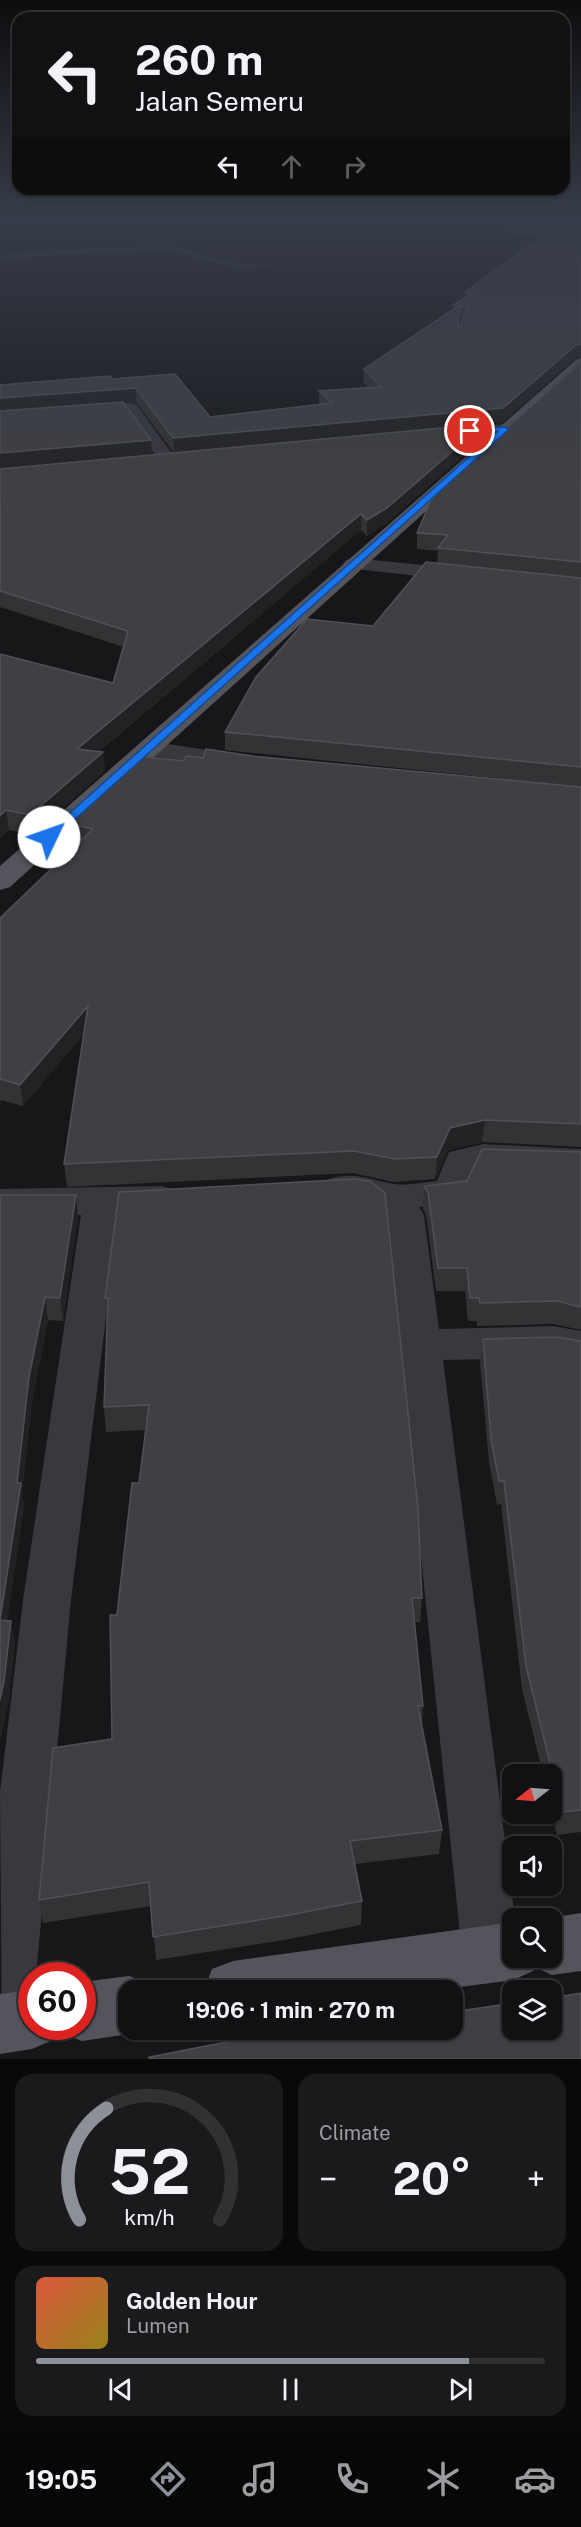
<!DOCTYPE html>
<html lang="en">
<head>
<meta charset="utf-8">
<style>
	body { margin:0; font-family:"Public Sans",sans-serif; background:#1a1a1c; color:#f1f3f6; height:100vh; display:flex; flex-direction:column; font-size:22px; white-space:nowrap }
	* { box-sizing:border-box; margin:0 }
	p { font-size:20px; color:#9c9da0 }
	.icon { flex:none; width:33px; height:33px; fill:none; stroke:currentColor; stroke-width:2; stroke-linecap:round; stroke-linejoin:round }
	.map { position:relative; height:2059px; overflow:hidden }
	.details { display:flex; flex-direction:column; gap:15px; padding:15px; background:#09090a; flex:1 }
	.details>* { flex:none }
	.top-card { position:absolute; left:12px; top:12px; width:558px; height:183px; border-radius:18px; box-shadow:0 2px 4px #0004,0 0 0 2px #303133; background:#111113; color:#f1f3f6; overflow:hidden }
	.needle { width:39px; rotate:253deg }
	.buttons { position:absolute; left:502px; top:1764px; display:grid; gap:12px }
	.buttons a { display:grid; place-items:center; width:60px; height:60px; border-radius:12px; background:#111113; box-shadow:0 2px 4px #0004,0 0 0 2px #303133; font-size:30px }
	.speed { position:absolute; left:18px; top:1962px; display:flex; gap:12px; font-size:30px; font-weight:700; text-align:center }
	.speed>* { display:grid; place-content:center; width:78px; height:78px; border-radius:50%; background:#111113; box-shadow:0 2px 4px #0004,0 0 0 2px #303133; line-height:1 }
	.speed .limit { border:9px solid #d22; background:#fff; color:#111 }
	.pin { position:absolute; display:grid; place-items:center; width:51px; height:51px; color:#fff; margin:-26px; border:3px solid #fff; border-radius:50%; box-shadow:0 2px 6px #0007 }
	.me { position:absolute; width:66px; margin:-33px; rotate:48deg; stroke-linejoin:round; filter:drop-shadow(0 0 4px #0008) }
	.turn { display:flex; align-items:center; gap:21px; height:126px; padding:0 24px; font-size:27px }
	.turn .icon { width:78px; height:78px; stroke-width:2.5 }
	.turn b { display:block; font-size:42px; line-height:51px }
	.lanes { display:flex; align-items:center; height:57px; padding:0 24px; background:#0003; justify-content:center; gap:30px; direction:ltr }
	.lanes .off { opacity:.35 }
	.big { font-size:45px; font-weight:700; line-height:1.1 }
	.details .card { flex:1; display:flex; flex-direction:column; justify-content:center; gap:9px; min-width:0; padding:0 21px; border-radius:18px; background:#1a1a1c }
	.details .dial { align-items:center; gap:0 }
	.dial svg { height:156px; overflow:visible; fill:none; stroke:#303133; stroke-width:7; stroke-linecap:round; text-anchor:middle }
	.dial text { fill:#f1f3f6; stroke:none }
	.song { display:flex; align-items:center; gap:18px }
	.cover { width:72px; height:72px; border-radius:9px; background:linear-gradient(135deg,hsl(10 70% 55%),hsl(50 70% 35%)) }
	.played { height:6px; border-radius:3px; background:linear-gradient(90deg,#8c9099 85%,#303133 85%) }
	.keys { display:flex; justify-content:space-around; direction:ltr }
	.heat { display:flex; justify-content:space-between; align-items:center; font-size:33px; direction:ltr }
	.details .tiles { flex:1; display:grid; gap:15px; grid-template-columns:1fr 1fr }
	.card:last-child { grid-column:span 2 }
	.trip { position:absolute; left:118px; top:1980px; width:345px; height:60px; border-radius:18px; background:#111113; box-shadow:0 2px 4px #0004,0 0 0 2px #303133; font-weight:700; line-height:60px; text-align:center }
	.tab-bar { display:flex; height:96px; justify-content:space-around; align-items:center; background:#070708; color:#9c9da0 }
	.tab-bar .icon { width:42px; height:42px }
	.tab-bar .on { color:#8c9099 }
	.tab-bar b { font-size:27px; color:#f1f3f6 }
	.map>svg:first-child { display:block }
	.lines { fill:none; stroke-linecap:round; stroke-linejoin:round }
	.stream { fill:#2d343c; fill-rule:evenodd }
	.minor { fill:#38383d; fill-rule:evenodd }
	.major { fill:#54555c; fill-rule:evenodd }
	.wall { fill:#333336; fill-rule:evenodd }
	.shaded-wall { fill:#222224 }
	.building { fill:#404044; stroke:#505156; stroke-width:1.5; fill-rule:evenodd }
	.route { fill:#1a73e8; stroke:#114b97; stroke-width:1.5 }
</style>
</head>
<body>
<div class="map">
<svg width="581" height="2059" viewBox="0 0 581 2059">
	<rect width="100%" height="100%" fill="#171719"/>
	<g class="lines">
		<!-- stream -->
		<path class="stream" d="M173,247l60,16 48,3 -48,1 -60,-16 -75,1 -98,7v-4l98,-7z"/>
		<!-- minor -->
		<path class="minor" d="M130,403l6,1 37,51 3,4 -3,4h-12l-36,-50 -125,10v-10z
			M506,424l9,5 -3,4 -73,6 -9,-5 9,-5z
			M353,558l111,11 7,2 3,4 -3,4 -7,2 -118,-13 -3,-4 3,-4z
			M148,741l99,15 9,2 4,6 -4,6 -9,2 -108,-18 -4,-5 4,-5z
			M483,1144l98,5v24l-98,-5 -5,1 -13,32 -46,6 5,8 15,114 114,-3 28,5v32l-28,-5 -110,2 72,558h-2v40h5l-7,16 -20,9 -20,-9 -9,-20 -76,-738 -19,-14 -38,-5 -6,-9 6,-9c27,-8 40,1 65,5 13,2 30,-2 43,-3l12,-29z
			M162,1186l13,4 6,9 -6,9 -13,4 -43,2 -48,386 -35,376h-4v48l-9,21 -21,9 -2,-262 23,-192 58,-385h-81v-26z"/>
		<!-- major -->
		<path class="major" d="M581,358v13l-571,516 -10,3v-24l576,-506z
			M581,1913v58l-29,4 -17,-8 -2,4 -20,9 -77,10h-232l8,-21 21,-8 280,-39v36h39v-40h-3z
			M129,1976l21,8 2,6h-23v40h12l-12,4 -47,7 -21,-8 -2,-7h23v-44z
			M32,1990v36h26l-5,14 -21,9 -32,5v-60z"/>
	</g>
	<!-- wall -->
	<path class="wall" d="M581,218v138l-6,2 -73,64 -328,31 -38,-51 -12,1 27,37 1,14 -152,14v-70l112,-19 98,38 109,-13v-13l49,-4 -5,-5 1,-13 89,-60v-4l12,-8v-5l75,-55 -31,-2 1,-10zM460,318l3,1 -4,8z
		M581,362v425l-356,-37v-18l148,-106 64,-63 1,-12 -21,-2v-16z
		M483,438l-96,85 -20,13 -6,-6 -263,222h5l2,19 -73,64 -23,-5 -9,8v-184l113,29 11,-36 -124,-40v-138z
		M252,756l329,31v360l-99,-5 -34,8 -13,29 -41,3 -41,-9 -286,14 -3,-23 20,-130 -61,72 -22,-6 -1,4v-186l76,-73 -13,-3 -2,-20 123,-61 19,-3z
		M581,1152v178l-28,-6 -76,2v-5h-9l-3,-30h-29l-10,-76 -3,-6 1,-23 43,-5z
		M119,1192l303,406 -2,24h-5l8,84 -1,21 20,103 -3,24 -84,10 7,37 -1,24 -77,15 -128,20 -5,-54 -108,17 -4,-23 73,-161 5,-124 22,-132 6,-53 -39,2 -2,-25 3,-89 -2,-20z
		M0,1195l78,22 -15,104 -15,-1 -16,81 -10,91 2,14 -17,115 8,23 -7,61z
		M483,1339l98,2v491l-24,3 -5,-23v-38h-9l-21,-85 -21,-185 -4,1 -8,-43 -9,-100z"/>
	<!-- shaded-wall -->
	<path class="shaded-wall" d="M581,344v12l-6,2 -73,64 -328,31 -1,-15 330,-30 73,-63z
		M136,388v14l-136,9v-13z
		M484,424l-1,14 -96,85 -20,13v-16z
		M151,440l1,14 -152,14v-15z
		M361,514v16l-283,238 -1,-19z
		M103,752l2,19 -73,64 -2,-20z
		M6,810l3,20 -9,8v-22z
		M88,1006l2,21 -67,79 -3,-21z
		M485,1120l-3,22 -34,8 -13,29 2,-22 13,-29z
		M76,1195l2,22 -15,104 -3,-23z
		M45,1297l3,23 -16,81 -10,91 2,14 -20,137 -4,-23 29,-243z
		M11,1621l4,23 -7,61 -8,38v-43z"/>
	<!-- building -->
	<path class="building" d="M513,218h68v126l-5,1 -73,63 -330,30 -37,-50 -136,10v-13l110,-9 2,3 63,-5 35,43 122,-14 -13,-12 62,-4 -17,-18 94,-63 -5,-1 19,-12 -7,-1 89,-64 -44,-3zM460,306l9,1 -12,23z
		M581,362v200l-143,-14 10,-13 -31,-2 17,-40z
		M123,402l28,38 -151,13v-42z
		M484,424l-97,84 -20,12 -6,-6 -284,235 26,3 -73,63 -24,-5 -6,6v-162l113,29 15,-52 -128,-40v-122z
		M426,562l155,16v189l-356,-35 31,-55 51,-58 66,7z
		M206,749l46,7 329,31v337l-96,-4 -35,8 -13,29 -42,2 -41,-8 -290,13 24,-158 -68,79 -20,-6v-161l93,-89 -32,-7 76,-66 47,5 2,-5 17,2z
		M482,1149l99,3v155l-24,-6 -77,2 -1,-5h-9l-3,-30h-29l-10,-76 -4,-6 43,-5z
		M354,1179l16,2 15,12 33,316 4,89h-10l11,108h-5l24,124 -92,11 12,60 -78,15 -131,21 -4,-55 -110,18 14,-152 59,-9 -2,-124h7l15,-132h7l10,-78 -45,2 4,-109h-3l14,-106z
		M0,1195h76l-16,103 -15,-1 -16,80 -12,106h4l-21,137z
		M556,1337l25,4v469l-19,2 -36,-146 -22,-185h-5l-8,-42 -8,-100z
		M0,1620l11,1 -7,61 -4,18z
		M581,1993v66h-432v-2l140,-27h164v-18l60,-9v27h39v-32z"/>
	<!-- sky -->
	<linearGradient id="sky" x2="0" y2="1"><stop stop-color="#0d0d0e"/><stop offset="0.43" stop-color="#363c49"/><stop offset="1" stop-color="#363c49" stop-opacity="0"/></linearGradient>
	<rect width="581" height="507" fill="url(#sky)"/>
	<!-- route -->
	<path class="route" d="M506,427l2,3 -455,409h-8v-4l453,-404 -28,3 -3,-4z"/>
</svg>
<div class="buttons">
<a><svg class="needle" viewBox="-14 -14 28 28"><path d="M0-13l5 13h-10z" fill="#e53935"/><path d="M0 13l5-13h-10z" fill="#9c9da0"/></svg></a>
<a><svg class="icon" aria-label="sound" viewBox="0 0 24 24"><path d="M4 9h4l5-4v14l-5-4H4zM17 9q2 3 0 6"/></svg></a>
<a><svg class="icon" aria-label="search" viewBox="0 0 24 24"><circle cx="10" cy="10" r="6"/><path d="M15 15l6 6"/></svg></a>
<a><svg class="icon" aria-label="layers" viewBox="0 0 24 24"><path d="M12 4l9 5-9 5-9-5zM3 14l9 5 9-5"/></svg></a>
</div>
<div class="speed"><div class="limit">60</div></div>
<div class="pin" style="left:470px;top:431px;background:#d93025"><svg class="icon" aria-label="arrive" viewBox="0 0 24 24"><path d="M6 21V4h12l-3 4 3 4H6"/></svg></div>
<svg class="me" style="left:49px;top:837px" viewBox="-20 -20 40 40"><circle r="19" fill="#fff"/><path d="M0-13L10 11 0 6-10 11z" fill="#1a73e8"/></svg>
<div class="trip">19:06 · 1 min · 270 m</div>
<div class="top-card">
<div class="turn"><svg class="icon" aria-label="left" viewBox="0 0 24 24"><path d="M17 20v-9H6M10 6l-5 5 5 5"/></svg><div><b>260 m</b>Jalan Semeru</div></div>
<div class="lanes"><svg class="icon" aria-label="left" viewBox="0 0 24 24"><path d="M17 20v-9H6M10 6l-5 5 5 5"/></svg><svg class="icon off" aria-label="ahead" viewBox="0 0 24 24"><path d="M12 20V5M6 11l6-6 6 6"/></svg><svg class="icon off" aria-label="right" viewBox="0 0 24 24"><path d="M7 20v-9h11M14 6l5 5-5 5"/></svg></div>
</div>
</div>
<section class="details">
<div class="tiles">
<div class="card dial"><svg viewBox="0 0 100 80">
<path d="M14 69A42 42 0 1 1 86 69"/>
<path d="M14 69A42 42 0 0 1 28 12" stroke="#8c9099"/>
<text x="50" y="56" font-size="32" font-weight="700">52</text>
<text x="50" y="72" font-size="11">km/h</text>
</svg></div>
<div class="card"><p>Climate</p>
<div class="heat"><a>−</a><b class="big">20°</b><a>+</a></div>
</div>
<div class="card">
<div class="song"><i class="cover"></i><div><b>Golden Hour</b><p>Lumen</p></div></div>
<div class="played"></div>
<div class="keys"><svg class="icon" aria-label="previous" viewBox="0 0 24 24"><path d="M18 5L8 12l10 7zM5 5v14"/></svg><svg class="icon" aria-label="pause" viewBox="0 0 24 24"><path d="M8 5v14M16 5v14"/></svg><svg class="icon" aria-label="next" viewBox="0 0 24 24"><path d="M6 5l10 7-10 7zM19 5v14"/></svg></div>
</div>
</div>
</section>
<nav class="tab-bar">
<b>19:05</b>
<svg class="icon on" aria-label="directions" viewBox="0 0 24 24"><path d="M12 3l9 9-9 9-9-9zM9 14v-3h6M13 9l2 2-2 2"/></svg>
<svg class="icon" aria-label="music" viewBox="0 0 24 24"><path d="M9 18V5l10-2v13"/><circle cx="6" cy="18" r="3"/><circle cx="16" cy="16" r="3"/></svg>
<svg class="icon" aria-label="phone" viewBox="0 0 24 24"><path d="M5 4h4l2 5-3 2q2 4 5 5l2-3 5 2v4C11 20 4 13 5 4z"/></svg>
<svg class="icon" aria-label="climate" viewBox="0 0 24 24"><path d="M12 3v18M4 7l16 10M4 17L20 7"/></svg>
<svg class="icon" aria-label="car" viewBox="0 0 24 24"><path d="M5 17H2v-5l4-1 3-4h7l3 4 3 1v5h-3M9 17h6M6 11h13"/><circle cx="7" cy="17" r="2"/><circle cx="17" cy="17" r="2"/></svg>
</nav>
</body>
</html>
